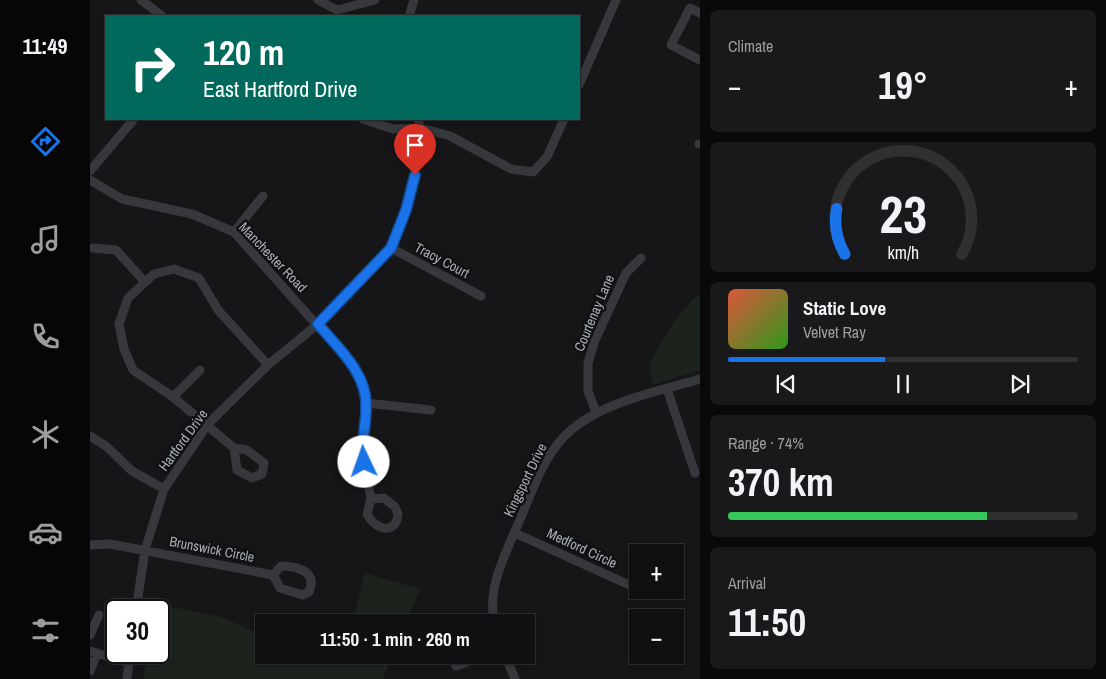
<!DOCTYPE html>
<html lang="en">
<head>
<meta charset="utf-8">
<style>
	body { margin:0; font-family:"Archivo Narrow",sans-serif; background:#19191b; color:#f1f3f6; height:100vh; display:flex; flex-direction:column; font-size:19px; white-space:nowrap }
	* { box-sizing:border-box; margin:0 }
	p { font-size:16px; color:#9c9d9f }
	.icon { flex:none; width:28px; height:28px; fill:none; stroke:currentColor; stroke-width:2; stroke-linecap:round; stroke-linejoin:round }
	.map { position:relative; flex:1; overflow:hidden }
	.sheet { display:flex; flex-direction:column; gap:10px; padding:10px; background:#09090a; width:406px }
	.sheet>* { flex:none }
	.banner { position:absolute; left:15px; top:15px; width:475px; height:105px; border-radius:0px; box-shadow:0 1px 4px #0004,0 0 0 1px #303032; background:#00695c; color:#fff; overflow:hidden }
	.tools { position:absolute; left:539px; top:544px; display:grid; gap:10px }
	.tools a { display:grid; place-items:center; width:55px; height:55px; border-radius:0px; background:#101012; box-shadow:0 1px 4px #0004,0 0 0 1px #303032; font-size:25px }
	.speed { position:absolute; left:15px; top:599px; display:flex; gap:10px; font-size:25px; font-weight:700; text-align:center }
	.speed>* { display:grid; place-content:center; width:65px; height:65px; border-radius:50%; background:#101012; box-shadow:0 1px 4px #0004,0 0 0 1px #303032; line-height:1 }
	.speed .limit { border:2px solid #111; border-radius:8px; background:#fff; color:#111 }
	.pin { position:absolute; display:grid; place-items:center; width:42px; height:42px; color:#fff; margin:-51px -21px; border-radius:50% 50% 50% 0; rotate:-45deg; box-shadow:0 0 5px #0007 }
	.pin .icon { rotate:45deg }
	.me { position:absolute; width:55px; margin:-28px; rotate:357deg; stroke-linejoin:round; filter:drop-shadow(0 0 4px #0008) }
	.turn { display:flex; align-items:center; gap:18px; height:105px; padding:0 15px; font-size:22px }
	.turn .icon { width:65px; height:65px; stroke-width:2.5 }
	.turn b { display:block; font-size:35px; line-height:42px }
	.big { font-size:38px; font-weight:700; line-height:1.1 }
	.sheet .card { flex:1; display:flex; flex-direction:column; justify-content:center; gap:8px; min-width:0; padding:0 18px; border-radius:8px; background:#19191b }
	.sheet .dial { align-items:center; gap:0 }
	.dial svg { height:130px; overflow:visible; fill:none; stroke:#303032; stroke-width:7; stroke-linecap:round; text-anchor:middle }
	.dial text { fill:#f1f3f6; stroke:none }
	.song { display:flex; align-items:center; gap:15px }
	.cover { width:60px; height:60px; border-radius:8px; background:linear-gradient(135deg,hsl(10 70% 55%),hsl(110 70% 35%)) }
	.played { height:5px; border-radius:2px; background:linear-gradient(90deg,#1a73e8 45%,#303032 45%) }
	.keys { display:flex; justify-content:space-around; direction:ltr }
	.heat { display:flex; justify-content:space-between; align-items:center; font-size:28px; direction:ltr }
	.charge { height:8px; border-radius:4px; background:linear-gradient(90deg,#34c759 74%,#303032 0) }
	.trip { position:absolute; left:165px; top:614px; width:280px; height:50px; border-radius:0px; background:#101012; box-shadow:0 1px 4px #0004,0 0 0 1px #303032; font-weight:700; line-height:50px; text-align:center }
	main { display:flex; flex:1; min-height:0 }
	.tabs { display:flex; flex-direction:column; width:90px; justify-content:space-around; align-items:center; background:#060607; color:#9c9d9f }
	.tabs .icon { width:35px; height:35px }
	.tabs .active { color:#1a73e8 }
	.tabs b { font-size:22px; color:#f1f3f6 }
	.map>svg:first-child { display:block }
	.green { fill:#1c231d }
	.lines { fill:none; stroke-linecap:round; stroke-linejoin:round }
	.minor { stroke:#37383d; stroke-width:9 }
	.route-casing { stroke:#114b97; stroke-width:12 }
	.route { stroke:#1a73e8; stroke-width:9 }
	.labels { text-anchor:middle; stroke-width:5; stroke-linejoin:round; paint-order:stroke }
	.street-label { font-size:14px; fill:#a8adb8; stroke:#111113 }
</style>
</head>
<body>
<main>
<nav class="tabs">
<b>11:49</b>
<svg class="icon active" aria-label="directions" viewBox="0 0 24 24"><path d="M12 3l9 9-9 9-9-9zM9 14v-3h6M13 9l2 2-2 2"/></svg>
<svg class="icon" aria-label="music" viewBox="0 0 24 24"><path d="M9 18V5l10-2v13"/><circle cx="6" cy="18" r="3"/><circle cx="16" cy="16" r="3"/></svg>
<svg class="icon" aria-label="phone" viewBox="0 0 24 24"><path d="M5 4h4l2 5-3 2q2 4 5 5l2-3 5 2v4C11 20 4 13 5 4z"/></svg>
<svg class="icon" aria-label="climate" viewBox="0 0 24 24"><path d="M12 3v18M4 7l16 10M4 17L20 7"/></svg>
<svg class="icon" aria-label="car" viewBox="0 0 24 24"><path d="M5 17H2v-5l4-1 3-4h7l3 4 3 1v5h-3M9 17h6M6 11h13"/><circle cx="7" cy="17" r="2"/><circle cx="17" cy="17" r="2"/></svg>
<svg class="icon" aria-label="filters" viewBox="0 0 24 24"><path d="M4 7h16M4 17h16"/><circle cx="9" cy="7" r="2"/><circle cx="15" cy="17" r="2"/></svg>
</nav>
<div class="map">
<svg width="610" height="679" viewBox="0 0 610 679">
	<rect width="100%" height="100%" fill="#161618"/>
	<!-- green -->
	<path class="green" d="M610,293v77l-47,15 -4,-20c14,-27 28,-52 51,-72z
		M275,573l55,16 -14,33h-58l6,-5z
		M63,603l68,14 43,19v19h129l-10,24h-240l4,-26 12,-1v-42h-7z"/>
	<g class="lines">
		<!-- minor -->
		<path class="minor" d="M51,0l21,16
			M228,0l19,10 38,-10
			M610,13l-10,-5 -19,37 29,15
			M319,16l5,-16
			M489,85l37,-85
			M273,119l30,10 27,-1 30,8 61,33 22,3 14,-15 17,-38
			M609,144h1
			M0,171l44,-52
			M0,180l32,19 70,15 42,18 114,128 13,20 5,23 -5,45 10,51 -4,15c8,16 29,22 31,0l-3,-7 -11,-9 -13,1
			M144,232l29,-36
			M3,248l23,2 29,32
			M301,248l90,48
			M577,389l28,84
			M83,397l27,-27
			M276,403l65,7
			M506,412l-8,-21v-28l7,-23 31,-67 15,-15
			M0,436l16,10 26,25 32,18
			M144,448l3,22 15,8 10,-4 2,-11 -17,-13 -13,-2 -61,-51 -40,-27 -9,-21 -5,-25 9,-26 26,-24 20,-5 25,9 19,32 50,55
			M425,533l123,56
			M0,545l20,-1 163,31 8,-9c17,0 37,6 28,26l-7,3 -22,-7 -7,-13
			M46,610l9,-60 19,-61 44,-65 60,-59 50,-41 73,-76 15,-37 9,-36 5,-47 -2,-9
			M404,622c-6,-33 8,-61 21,-91 14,-30 24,-67 47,-92 31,-35 93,-47 138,-60
			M0,635l9,-20
			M0,651l39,12
			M415,655l10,24
			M366,666l29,-11
			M0,671l7,-18
			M37,679l3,-27"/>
	</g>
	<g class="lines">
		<defs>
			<path id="route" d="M274,462c-4,-20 3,-38 2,-58 0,-32 -29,-57 -48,-80l73,-76 15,-38 9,-35"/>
		</defs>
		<!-- route casing -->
		<use href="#route" class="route-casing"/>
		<!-- route -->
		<use href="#route" class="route"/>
	</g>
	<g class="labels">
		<!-- street labels -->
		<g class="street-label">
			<text transform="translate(183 257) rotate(46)" y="5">Manchester Road</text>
			<text transform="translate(352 260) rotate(28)" y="5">Tracy Court</text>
			<text transform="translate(504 313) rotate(-67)" y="5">Courtenay Lane</text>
			<text transform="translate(93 440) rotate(-54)" y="5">Hartford Drive</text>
			<text transform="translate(435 480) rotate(-64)" y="5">Kingsport Drive</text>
			<text transform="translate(492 548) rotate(25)" y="5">Medford Circle</text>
			<text transform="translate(122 549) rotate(11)" y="5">Brunswick Circle</text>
		</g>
	</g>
</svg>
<div class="tools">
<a>+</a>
<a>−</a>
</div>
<div class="speed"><div class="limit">30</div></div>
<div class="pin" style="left:325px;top:175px;background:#d93025"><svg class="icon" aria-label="arrive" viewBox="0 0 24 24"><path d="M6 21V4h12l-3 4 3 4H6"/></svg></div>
<svg class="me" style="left:274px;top:462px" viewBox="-20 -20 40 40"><circle r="19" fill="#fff"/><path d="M0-13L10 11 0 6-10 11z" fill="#1a73e8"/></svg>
<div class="trip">11:50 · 1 min · 260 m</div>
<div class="banner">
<div class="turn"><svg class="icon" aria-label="right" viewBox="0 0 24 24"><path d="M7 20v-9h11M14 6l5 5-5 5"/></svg><div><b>120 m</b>East Hartford Drive</div></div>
</div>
</div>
<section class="sheet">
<div class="card"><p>Climate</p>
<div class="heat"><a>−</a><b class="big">19°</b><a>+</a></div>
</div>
<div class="card dial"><svg viewBox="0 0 100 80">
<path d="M14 69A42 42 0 1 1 86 69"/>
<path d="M14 69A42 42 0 0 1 9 41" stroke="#1a73e8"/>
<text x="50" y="56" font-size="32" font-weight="700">23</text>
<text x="50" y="72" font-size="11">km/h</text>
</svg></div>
<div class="card">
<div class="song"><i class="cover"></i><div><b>Static Love</b><p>Velvet Ray</p></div></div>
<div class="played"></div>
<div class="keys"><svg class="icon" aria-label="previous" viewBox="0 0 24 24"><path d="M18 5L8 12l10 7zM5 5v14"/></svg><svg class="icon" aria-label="pause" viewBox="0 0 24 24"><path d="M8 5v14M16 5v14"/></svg><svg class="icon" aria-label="next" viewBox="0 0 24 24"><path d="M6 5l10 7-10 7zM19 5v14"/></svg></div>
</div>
<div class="card"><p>Range · 74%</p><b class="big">370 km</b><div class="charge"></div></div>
<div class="card"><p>Arrival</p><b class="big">11:50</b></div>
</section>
</main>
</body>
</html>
